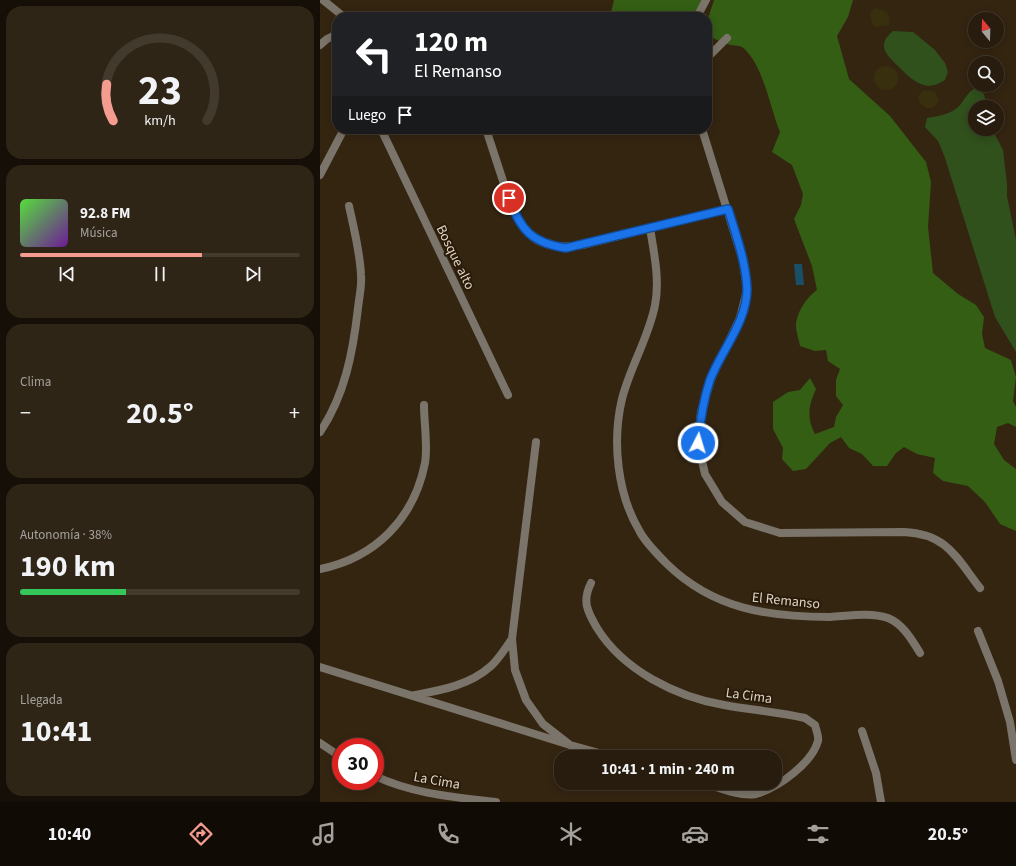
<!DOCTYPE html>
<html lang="es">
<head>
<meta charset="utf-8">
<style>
	body { margin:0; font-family:"Source Sans 3",sans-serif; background:#2f2516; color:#f1f3f6; height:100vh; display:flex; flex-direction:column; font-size:15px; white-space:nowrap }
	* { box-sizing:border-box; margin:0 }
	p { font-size:13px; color:#a4a19d }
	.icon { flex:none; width:22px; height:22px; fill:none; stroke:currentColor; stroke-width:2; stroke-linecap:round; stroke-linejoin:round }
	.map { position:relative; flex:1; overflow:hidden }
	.details { display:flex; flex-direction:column; gap:6px; padding:6px; background:#150f07; width:320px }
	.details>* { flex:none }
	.banner { position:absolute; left:12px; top:12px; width:380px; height:122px; border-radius:16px; box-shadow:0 2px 10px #0003,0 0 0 1px #433a2e; background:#202124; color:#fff; overflow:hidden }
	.needle { width:26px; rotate:341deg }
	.buttons { position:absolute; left:648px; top:12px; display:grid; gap:8px }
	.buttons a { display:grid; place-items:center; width:36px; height:36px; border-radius:50%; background:#271c0d; box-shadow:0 2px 10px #0003,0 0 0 1px #433a2e; font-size:20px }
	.speed { position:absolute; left:12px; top:738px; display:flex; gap:8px; font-size:20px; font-weight:700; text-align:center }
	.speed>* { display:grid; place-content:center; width:52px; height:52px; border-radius:50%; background:#271c0d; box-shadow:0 2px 10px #0003,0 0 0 1px #433a2e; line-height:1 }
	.speed .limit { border:6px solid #d22; background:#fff; color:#111 }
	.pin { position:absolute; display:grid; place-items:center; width:34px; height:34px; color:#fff; margin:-17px; border:2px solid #fff; border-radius:50%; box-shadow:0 1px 4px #0007 }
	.me { position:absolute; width:44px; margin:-22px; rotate:5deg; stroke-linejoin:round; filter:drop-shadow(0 0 3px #0008) }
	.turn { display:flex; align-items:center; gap:14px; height:84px; padding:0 16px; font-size:18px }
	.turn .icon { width:52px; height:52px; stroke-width:2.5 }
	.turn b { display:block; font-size:28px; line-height:34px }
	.then { display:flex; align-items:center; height:38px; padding:0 16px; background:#0003; gap:8px; font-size:15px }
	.big { font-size:30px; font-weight:700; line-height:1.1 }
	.details .tile { flex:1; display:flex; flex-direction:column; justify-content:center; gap:6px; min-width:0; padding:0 14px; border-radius:16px; background:#2f2516 }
	.details .dial { align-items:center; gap:0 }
	.dial svg { height:104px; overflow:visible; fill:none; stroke:#433a2e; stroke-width:7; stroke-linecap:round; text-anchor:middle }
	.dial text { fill:#f1f3f6; stroke:none }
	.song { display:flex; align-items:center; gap:12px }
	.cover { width:48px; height:48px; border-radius:6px; background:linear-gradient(135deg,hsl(110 70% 55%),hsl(280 70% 35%)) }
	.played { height:4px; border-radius:2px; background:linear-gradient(90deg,#f59c90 65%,#433a2e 65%) }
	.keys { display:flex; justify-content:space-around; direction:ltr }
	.heat { display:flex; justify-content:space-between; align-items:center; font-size:22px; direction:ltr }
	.charge { height:6px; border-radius:3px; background:linear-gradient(90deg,#34c759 38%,#433a2e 0) }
	.trip { position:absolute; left:234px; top:750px; width:228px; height:40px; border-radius:16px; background:#271c0d; box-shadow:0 2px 10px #0003,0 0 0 1px #433a2e; font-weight:700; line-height:40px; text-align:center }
	.tabs { display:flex; height:64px; justify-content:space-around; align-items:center; background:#100b05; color:#a4a19d }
	.tabs .icon { width:28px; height:28px }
	.tabs .on { color:#f59c90 }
	.tabs b { font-size:18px; color:#f1f3f6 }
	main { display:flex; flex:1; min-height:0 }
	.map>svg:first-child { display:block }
	.green { fill:#30501c }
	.forest { fill:#335e14 }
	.sand { fill:#372f0e }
	.water { fill:#194f67 }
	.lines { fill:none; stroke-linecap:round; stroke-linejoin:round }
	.street { stroke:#7b746a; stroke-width:8 }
	.route-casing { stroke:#114b97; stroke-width:10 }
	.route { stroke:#1a73e8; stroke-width:7 }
	.labels { text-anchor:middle; stroke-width:4; stroke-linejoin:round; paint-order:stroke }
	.street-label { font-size:14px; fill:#ded4c8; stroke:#291b08 }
</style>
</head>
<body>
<main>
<section class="details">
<div class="tile dial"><svg viewBox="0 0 100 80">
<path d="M14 69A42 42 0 1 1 86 69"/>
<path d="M14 69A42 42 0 0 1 9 41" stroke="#f59c90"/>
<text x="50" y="56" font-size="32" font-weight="700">23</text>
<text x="50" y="72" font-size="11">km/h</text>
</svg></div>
<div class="tile">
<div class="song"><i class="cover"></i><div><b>92.8 FM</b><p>Música</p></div></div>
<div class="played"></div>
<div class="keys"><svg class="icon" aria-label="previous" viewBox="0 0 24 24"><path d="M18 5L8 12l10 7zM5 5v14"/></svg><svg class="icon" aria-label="pause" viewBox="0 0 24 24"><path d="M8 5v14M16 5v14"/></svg><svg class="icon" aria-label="next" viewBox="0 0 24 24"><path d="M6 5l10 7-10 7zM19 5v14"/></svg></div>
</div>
<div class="tile"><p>Clima</p>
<div class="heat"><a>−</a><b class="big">20.5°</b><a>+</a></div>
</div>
<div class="tile"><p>Autonomía · 38%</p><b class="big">190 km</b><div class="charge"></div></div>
<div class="tile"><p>Llegada</p><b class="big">10:41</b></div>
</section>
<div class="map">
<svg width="696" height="802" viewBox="0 0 696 802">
	<rect width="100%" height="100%" fill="#342511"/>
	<!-- green -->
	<path class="green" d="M573,31l20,1 22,18 10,13 3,9 -3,8c-5,3 -11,6 -17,6 -12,-2 -20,-10 -28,-18 -13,-13 -25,-22 -7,-37z
		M655,88l9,6 3,13h-12v22h17l11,21 4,34v12l9,44v112l-21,-35 -51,-162 -6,-14 -13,-14 2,-9c11,-2 26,-4 33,-13 6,-7 7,-12 15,-17z"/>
	<!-- forest -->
	<path class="forest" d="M294,0h92l-9,17h-87z
		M394,0h139l-5,17 -11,19 12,43 41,37 36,46 5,20 -3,45 5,46 25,21 18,11 8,12 -2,17 3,14 26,12 5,17 -3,24 3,6v20l-8,-4 -11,4 -3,17 10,16 12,9v62l-16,-7 -15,-22 -17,-16 -25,-5 -10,-8 2,-15 -18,-4 -13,-7 -8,6 -9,13h-14l-11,-12 -13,-6 -8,-11 -11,6 -24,26 -13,2 -11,-12 1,-11 -10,-19v-27l15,-10 12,-2 10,-12 6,11c-7,16 -10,28 -1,45l19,-7 2,-10 7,-12 -7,-9v-16l4,-11 -12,-8 -2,-11 -11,1 -15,-5c-1,-7 -4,-14 -4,-20 0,-13 11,-29 21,-36l-5,-24 -18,-47 7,-14 2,-11 -11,-29 -20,-13 8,-20c-10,-24 -17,-69 -38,-85 -3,-2 -10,-1 -15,-3 -5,-1 -11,-5 -17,-7 -6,-14 0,-23 4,-37z"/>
	<!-- sand -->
	<path class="sand" d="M555,8c10,2 17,5 14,17l-13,2 -4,-3 -2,-11z
		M554 78a12 12 0 1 1 24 0a12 12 0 1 1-24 0Z
		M609,90l6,2 4,10 -7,6h-6l-7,-6 -1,-6 5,-5z"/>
	<!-- water -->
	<path class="water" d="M474,264h8l2,21h-8z"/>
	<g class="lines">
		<!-- street -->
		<path class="street" d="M3,0l21,17
			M90,17h7
			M377,17l9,-17
			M0,45l7,-6 10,-5
			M387,58l20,-20
			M61,129l127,266
			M166,129c6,18 12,37 18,55 15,43 26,70 78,61l146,-36
			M382,129l41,132 4,29 -7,28 -29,61 -10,33 -3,31 7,31 17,28 23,20 35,11 124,-1c43,2 52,25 76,56
			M0,175l24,-46
			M330,228c4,25 10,52 5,77 -6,32 -25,62 -33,94 -10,42 -5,95 18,133 6,11 18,23 27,32 46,45 101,53 163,53 18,-1 40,-5 58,1 15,6 24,22 32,35
			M0,432c25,-37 33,-80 38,-124 1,-10 4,-22 3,-33 -1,-23 -7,-46 -12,-69
			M216,442l-24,197 3,31 11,30 17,24 27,21
			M0,569c55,-11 94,-50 105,-106 3,-16 -1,-40 -1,-58
			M271,583c-9,18 -4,28 6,45 26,42 79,69 127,77 27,5 54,7 81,13l10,7c1,5 4,11 3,16 -6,22 -40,47 -62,53 -16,3 -36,-6 -51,-11
			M658,631l20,50 12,41 6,38
			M0,667l250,78 44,12
			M95,695c27,-5 55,-10 76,-29 8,-7 15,-19 21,-27
			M542,731l14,42 5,29
			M0,743l21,14
			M55,776c38,18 79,21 121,26"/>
	</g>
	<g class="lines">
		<defs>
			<path id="route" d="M189,198c11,32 23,45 57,50l162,-39c8,26 18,53 19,80 0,33 -26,62 -37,91 -7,21 -10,41 -12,63"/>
		</defs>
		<!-- route casing -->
		<use href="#route" class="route-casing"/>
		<!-- route -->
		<use href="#route" class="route"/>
	</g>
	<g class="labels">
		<!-- street labels -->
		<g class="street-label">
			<text transform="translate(136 257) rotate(64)" y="5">Bosque alto</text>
			<text transform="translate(466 600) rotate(6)" y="5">El Remanso</text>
			<text transform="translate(429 695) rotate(8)" y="5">La Cima</text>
			<text transform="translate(117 780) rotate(10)" y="5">La Cima</text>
		</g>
	</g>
</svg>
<div class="buttons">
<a><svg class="needle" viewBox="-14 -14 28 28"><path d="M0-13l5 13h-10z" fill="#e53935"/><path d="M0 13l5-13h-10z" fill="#a4a19d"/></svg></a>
<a><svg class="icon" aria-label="search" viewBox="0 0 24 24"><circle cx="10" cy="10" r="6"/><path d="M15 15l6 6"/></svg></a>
<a><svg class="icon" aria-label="layers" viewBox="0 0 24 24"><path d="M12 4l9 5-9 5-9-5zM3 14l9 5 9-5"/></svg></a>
</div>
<div class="speed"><div class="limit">30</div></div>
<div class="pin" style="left:189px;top:198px;background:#d93025"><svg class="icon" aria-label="arrive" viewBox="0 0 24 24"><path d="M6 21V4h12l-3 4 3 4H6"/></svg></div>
<svg class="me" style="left:378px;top:443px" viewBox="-20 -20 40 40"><circle r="17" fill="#1a73e8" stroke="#fff" stroke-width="3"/><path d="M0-11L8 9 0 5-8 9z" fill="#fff"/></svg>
<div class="trip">10:41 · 1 min · 240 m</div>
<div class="banner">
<div class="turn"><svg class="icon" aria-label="left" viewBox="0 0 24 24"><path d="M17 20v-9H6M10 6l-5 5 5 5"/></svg><div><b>120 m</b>El Remanso</div></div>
<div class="then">Luego<svg class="icon" aria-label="arrive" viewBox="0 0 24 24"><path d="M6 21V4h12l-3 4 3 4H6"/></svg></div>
</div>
</div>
</main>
<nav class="tabs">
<b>10:40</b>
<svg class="icon on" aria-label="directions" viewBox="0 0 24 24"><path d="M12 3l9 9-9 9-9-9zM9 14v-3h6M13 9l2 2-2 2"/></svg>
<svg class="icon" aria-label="music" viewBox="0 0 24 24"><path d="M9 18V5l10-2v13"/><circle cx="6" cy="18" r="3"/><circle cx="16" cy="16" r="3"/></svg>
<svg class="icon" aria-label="phone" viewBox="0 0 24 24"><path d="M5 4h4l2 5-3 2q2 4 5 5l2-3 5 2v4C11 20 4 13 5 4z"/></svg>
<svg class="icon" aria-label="climate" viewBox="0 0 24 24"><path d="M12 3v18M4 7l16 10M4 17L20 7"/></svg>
<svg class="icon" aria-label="car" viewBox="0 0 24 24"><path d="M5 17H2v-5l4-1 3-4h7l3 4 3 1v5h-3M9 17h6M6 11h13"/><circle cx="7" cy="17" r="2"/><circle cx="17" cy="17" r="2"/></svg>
<svg class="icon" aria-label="filters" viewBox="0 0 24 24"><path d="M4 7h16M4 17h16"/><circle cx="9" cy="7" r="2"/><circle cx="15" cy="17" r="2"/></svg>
<b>20.5°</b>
</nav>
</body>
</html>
